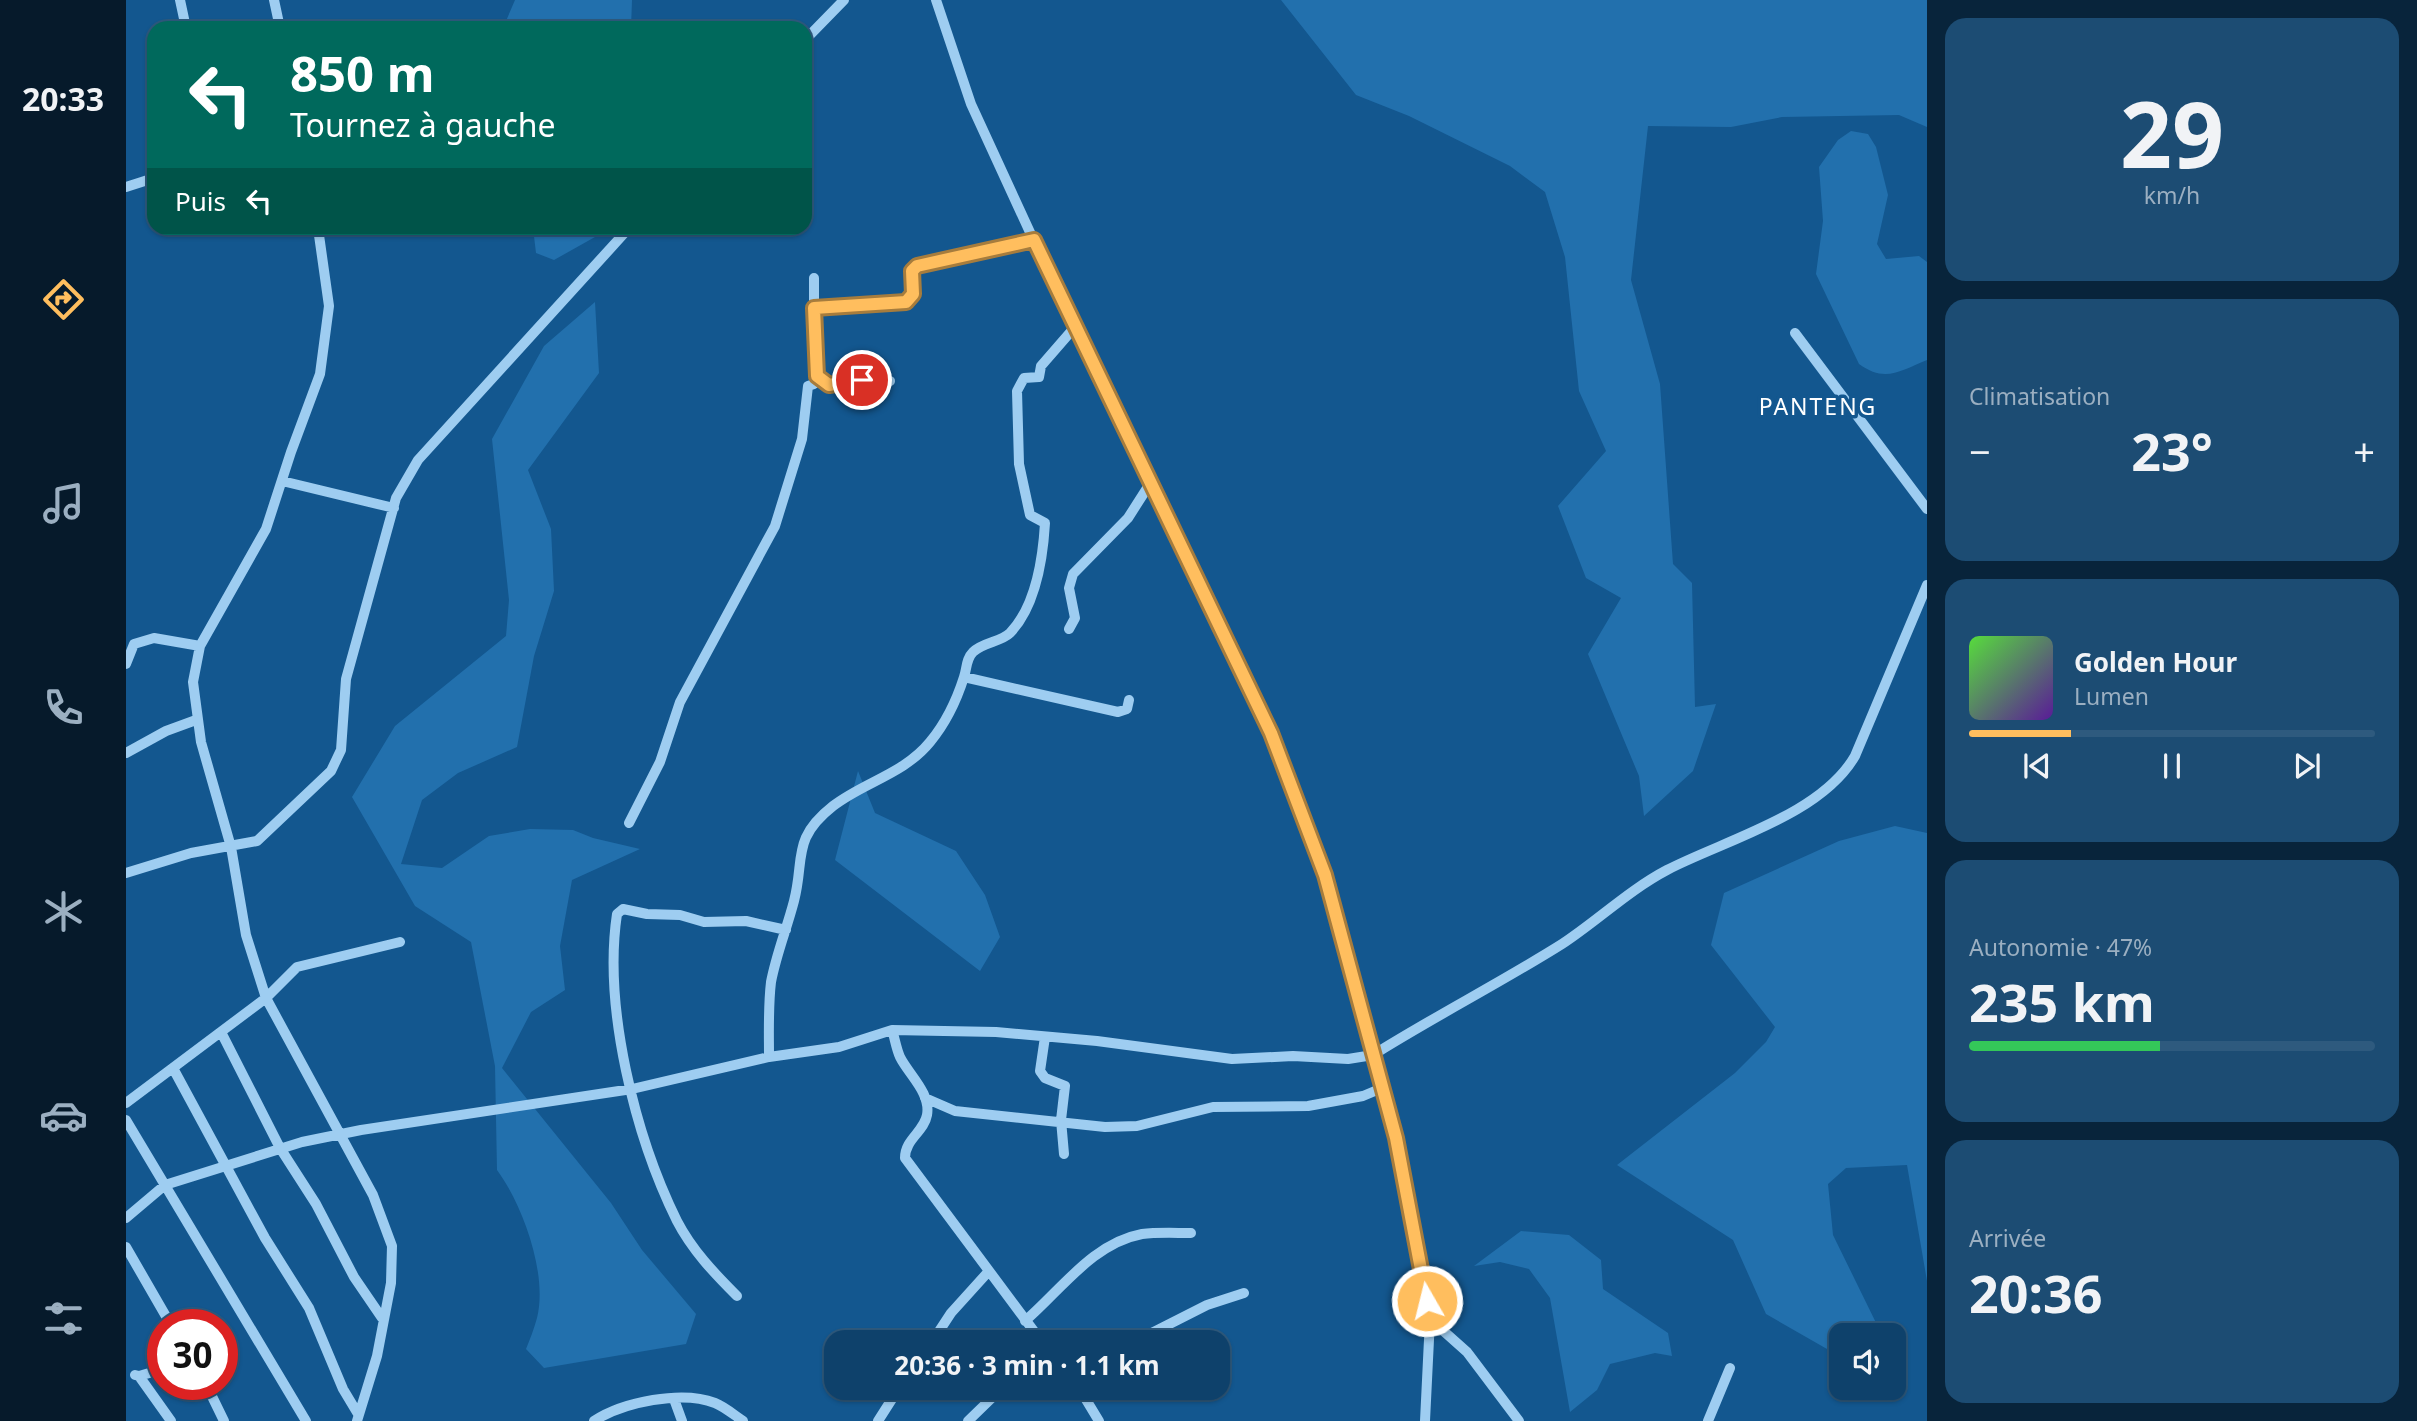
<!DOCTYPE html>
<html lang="fr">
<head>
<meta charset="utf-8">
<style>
	body { margin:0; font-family:"Noto Sans",sans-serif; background:#1c4c73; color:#f1f3f6; height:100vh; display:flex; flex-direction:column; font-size:26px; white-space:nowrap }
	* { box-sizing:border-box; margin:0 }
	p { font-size:23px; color:#9bafc1 }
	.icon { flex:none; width:38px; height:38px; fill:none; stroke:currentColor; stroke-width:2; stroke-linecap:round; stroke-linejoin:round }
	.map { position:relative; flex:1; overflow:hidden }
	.drawer { display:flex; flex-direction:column; gap:18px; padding:18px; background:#08243b; width:490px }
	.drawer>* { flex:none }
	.hud { position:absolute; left:21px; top:21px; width:665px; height:214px; border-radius:21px; box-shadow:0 2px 5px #0004,0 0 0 2px #2e5a7e; background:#00695c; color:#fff; overflow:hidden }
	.controls { position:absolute; left:1703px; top:1323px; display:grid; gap:14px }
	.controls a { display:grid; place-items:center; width:77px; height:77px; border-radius:14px; background:#0e416b; box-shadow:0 2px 5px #0004,0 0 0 2px #2e5a7e; font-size:35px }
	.speed { position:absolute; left:21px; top:1309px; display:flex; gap:14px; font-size:35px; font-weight:700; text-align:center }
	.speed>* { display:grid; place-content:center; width:91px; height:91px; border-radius:50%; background:#0e416b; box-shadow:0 2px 5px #0004,0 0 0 2px #2e5a7e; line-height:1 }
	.speed .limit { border:10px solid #d22; background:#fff; color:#111 }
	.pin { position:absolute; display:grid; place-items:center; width:60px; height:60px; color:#fff; margin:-30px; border:4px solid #fff; border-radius:50%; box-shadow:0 2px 7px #0007 }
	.me { position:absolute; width:77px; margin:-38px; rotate:352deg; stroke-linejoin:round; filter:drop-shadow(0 0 5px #0008) }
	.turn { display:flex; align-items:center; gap:24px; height:147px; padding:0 28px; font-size:32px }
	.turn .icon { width:91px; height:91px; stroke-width:2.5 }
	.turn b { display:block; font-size:49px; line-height:60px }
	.then { display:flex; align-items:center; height:66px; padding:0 28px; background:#0003; gap:14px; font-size:26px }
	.big { font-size:52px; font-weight:700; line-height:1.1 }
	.drawer .card { flex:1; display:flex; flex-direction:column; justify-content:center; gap:10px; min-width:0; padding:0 24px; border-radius:21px; background:#1c4c73 }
	.drawer .dial { align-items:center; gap:0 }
	.dial b { font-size:91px; line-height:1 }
	.song { display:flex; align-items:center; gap:21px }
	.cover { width:84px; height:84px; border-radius:10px; background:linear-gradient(135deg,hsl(110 70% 55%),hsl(270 70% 35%)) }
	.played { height:7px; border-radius:4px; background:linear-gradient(90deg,#ffbe5e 25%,#2e5a7e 25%) }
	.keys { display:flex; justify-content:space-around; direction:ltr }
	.heat { display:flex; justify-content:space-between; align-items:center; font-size:38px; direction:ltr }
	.charge { height:10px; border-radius:5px; background:linear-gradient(90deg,#34c759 47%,#2e5a7e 0) }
	.trip { position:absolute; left:698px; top:1330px; width:406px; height:70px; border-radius:21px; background:#0e416b; box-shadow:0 2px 5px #0004,0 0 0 2px #2e5a7e; font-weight:700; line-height:70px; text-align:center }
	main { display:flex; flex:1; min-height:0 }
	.menu { display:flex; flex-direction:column; width:126px; justify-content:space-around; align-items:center; background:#061a2b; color:#9bafc1 }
	.menu .icon { width:49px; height:49px }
	.menu .selected { color:#ffbe5e }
	.menu b { font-size:32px; color:#f1f3f6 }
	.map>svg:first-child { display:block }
	.green { fill:#2270ad }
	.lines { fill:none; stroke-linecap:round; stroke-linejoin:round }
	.minor { stroke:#9ecdf1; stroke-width:10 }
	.route-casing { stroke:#a67c3d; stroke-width:18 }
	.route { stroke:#ffbe5e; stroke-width:12 }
	.labels { text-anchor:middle; stroke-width:7; stroke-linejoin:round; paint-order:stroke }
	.quarter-label { font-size:23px; letter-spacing:2px; fill:#fff; stroke:#13578f }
</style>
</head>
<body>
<main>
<nav class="menu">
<b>20:33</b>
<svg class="icon selected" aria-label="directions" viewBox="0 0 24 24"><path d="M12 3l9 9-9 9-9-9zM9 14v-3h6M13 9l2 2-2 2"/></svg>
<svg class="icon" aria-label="music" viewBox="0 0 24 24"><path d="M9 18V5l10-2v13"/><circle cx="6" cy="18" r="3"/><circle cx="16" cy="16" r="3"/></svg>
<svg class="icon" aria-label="phone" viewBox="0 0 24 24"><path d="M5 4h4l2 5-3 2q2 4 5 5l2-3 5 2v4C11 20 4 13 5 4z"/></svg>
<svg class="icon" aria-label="climate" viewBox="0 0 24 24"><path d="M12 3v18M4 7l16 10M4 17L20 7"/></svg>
<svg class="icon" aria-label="car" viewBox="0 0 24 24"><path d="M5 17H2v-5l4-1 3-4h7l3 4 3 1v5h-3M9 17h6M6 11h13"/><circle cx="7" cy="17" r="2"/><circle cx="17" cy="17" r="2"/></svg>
<svg class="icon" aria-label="filters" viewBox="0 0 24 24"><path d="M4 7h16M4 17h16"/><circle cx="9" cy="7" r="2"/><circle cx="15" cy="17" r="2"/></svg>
</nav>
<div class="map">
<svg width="1801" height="1421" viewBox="0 0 1801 1421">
	<rect width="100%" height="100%" fill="#13578f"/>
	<!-- green -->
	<path class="green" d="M389,0h117l-1,28h-128z
		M1155,0h646v127l-28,-12 -117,2 -51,10 -83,-1 -17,154 29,104 13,180 19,19 3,124 21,-3 -23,67 -49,45 -5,-40 -51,-122 33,-56 -35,-20 -28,-72 48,-55 -27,-60 -14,-134 -20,-65 -35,-26 -101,-50 -53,-21z
		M1725,131l17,3 8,13 12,48 -11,49 9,15 33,-3 8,6v98c-27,11 -42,23 -68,4l-43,-90 7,-53 -4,-54 19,-27z
		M407,228h78l-57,32 -18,-7z
		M469,302l4,71 -71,97 23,59 3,62 -20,65 -17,91 -59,26 -36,27 -21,64 41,4 47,-32 41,-7 43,1 20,8 47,11 -68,31 -12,66 5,44 -34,22 -29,56 109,135 31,47 54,64 -10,30 -142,24 -18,-19c4,-10 8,-20 11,-31 11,-43 -14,-113 -40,-148l-2,-104 -24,-124 -56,-36 -63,-109 43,-71 111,-90 3,-36 -17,-161 52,-93z
		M732,771l17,42 81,38 29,44 15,42 -20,34 -145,-111z
		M1769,826l32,7v448l-20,-116 -61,3 -18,16 5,51 49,100h-41v22l-75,-43 -33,-74 -116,-75 118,-92 31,-31 9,-15 -64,-82 13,-52 115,-52z
		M1395,1231l48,4 32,25 2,29 65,44 4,23 -17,-3 -45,11 -13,26 -27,22 -20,-114 -21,-29 -29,-7 -26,4z"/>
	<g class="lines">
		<!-- minor -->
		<path class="minor" d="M54,0l6,28
			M148,0l6,28
			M810,0l35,104 103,224 197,405 62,166 27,111 36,128 26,125 8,56 -5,102
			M679,40l39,-40
			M0,187l28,-9
			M192,228l11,78 -9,68 -29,78 -25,77 -66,117 -7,36 8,60 30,105 15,88 20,63 107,197 19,51 -1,37 -14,73 -20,65
			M688,308v-30
			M1669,333l132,176
			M691,376l-3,-68 92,-6 7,-8 -1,-23 5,-5 117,-25
			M156,481l112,27
			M943,629l6,-11 -6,-30 4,-14 55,-56 23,-36
			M0,664l8,-20 20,-6 46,8
			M838,677l154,35 9,-3 2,-9
			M0,753l40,-22 30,-11
			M503,823l31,-61 20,-60 95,-176 27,-87 6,-53 6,-2 3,-8 12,9 33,-5 28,1
			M0,873l65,-20 66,-12 74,-70 10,-21 5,-71 50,-181 22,-38 211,-232
			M766,1030c3,9 4,18 8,27 9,18 31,36 27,58 -3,17 -22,24 -22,43l137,184
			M95,1032l59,116 36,56 38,73 28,41
			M919,1037l-5,34 5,7 20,8 -4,34 3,34
			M643,1057c0,-25 -1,-50 2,-75 5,-27 16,-54 23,-81 11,-42 -3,-62 39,-95 31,-24 71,-32 97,-64 15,-18 27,-43 34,-65 3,-9 2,-18 9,-25 10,-10 28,-10 37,-19 26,-27 33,-76 35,-110l-15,-8 -11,-51 -2,-73 7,-13 15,-1 2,-11 33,-38
			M48,1070l91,168 44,70 34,81 15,25
			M799,1098l30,13 150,16 32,-1 76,-19 95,-1 55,-10 19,-8
			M0,1103l140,-105 31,-31 103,-25
			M0,1120l180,301
			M0,1218l39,-33 137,-43 59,-12 271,-41 137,-32 70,-10 53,-17 104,2 101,9 135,18 61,-3 55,3 25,-4c62,-39 127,-72 189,-111 35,-23 67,-54 105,-74 58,-30 154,-55 188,-114l72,-171
			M0,1247l45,78
			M611,1296c-23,-23 -45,-46 -60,-75 -42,-85 -74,-214 -60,-307l6,-5 24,5 33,1 24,7 42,-1 40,9
			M1304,1319l37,33 52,69
			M899,1321c36,-31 68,-78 117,-87 15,-2 33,-1 49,-1
			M806,1342l19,-29 38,-42
			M1008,1342l73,-37 37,-12
			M9,1375l4,1 32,45
			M13,1376l24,-7
			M80,1384l18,37
			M953,1388l20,33
			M548,1399l8,22
			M468,1421c29,-19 88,-31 121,-18 10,4 19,12 28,18
			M752,1421l21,-33
			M842,1421l34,-33
			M1582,1421l22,-53"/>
	</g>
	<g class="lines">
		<defs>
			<path id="route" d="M736,380l-33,5 -12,-9 -3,-68 92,-6 7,-8 -1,-23 5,-5 117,-26 237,493 54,142 71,263 31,163"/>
		</defs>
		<!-- route casing -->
		<use href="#route" class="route-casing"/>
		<!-- route -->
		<use href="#route" class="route"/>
	</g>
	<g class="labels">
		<!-- quarter labels -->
		<g class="quarter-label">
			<text x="1692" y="415">PANTENG</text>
		</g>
	</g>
</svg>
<div class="controls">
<a><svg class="icon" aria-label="sound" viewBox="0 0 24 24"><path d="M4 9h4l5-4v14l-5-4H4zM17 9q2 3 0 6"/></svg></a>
</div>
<div class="speed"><div class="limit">30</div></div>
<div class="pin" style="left:736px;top:380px;background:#d93025"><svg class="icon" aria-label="arrive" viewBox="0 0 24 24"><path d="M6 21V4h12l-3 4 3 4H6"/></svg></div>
<svg class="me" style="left:1301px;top:1301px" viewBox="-20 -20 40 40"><circle r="17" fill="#ffbe5e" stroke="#fff" stroke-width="3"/><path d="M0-11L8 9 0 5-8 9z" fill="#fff"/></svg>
<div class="trip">20:36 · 3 min · 1.1 km</div>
<div class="hud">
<div class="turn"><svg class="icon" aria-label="left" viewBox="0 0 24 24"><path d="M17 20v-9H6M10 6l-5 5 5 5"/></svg><div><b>850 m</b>Tournez à gauche</div></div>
<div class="then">Puis<svg class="icon" aria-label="left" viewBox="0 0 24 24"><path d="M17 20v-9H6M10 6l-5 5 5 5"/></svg></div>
</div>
</div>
<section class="drawer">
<div class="card dial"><b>29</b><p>km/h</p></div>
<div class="card"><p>Climatisation</p>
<div class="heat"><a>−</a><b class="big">23°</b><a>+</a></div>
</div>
<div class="card">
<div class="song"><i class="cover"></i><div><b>Golden Hour</b><p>Lumen</p></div></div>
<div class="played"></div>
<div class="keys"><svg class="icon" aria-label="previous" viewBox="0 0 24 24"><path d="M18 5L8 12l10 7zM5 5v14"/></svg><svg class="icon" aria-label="pause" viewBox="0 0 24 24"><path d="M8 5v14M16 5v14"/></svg><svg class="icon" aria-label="next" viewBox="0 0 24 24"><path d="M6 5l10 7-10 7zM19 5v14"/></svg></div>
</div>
<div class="card"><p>Autonomie · 47%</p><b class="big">235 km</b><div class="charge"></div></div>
<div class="card"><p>Arrivée</p><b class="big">20:36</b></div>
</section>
</main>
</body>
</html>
